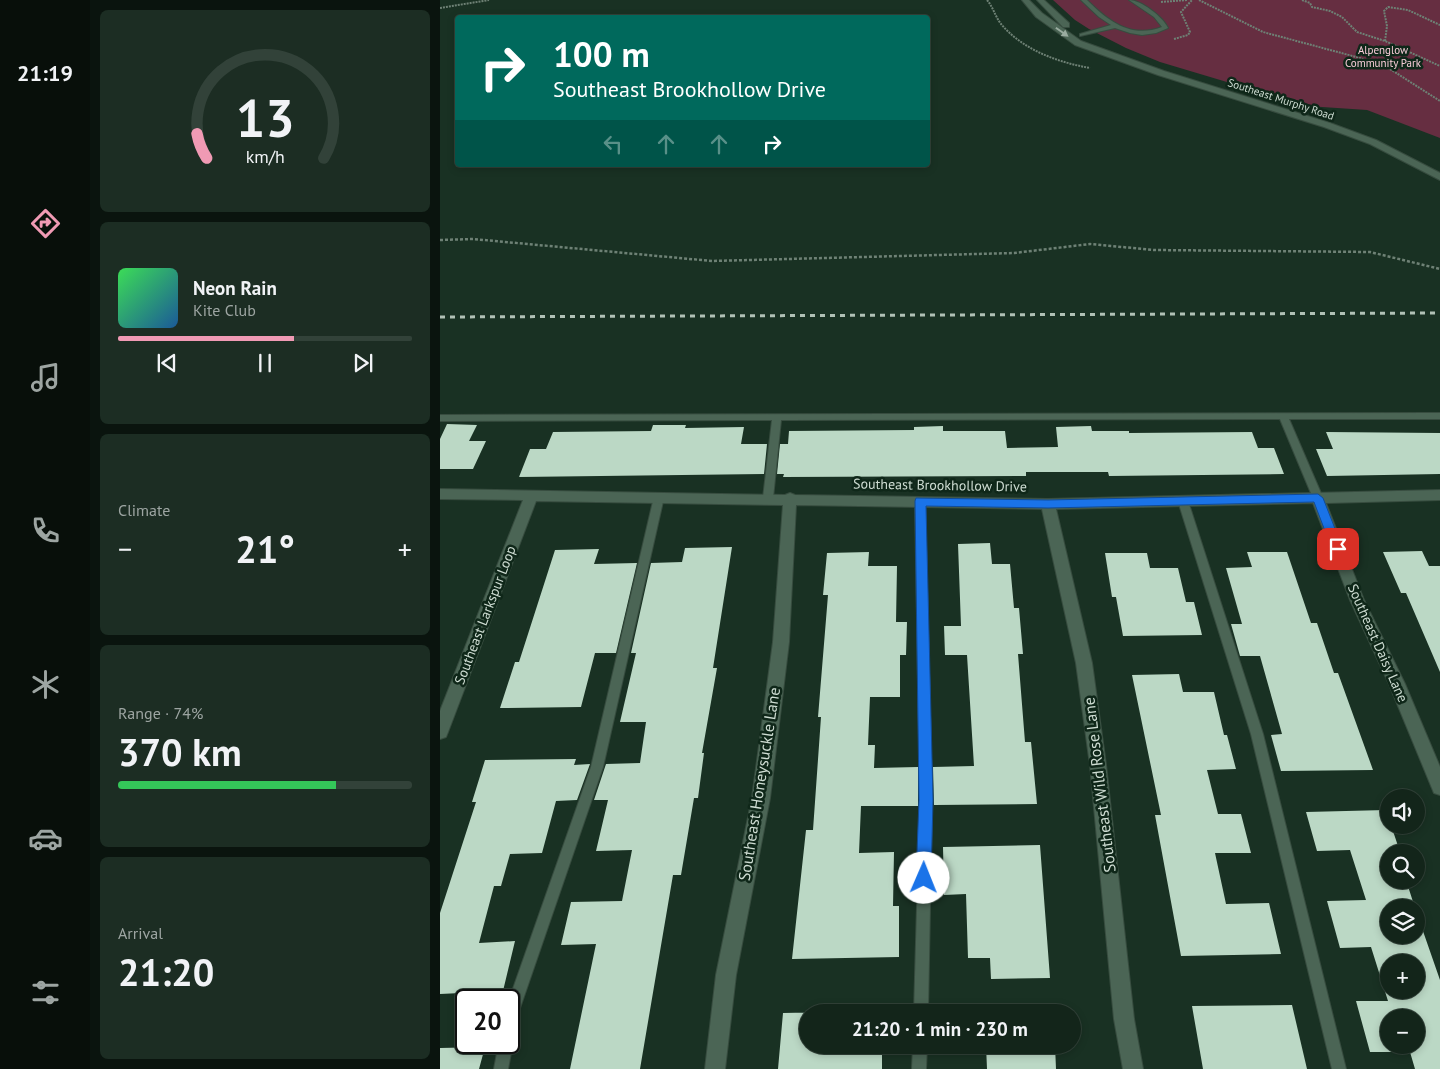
<!DOCTYPE html>
<html lang="en">
<head>
<meta charset="utf-8">
<style>
	body { margin:0; font-family:"PT Sans",sans-serif; background:#1c2d23; color:#f1f3f6; height:100vh; display:flex; flex-direction:column; font-size:19px; white-space:nowrap }
	* { box-sizing:border-box; margin:0 }
	p { font-size:16px; color:#9da5a2 }
	.icon { flex:none; width:28px; height:28px; fill:none; stroke:currentColor; stroke-width:2; stroke-linecap:round; stroke-linejoin:round }
	.map { position:relative; flex:1; overflow:hidden }
	.drawer { display:flex; flex-direction:column; gap:10px; padding:10px; background:#0a140e; width:350px }
	.drawer>* { flex:none }
	.banner { position:absolute; left:15px; top:15px; width:475px; height:152px; border-radius:5px; box-shadow:0 2px 8px #0003,0 0 0 1px #324239; background:#00695c; color:#fff; overflow:hidden }
	.controls { position:absolute; left:940px; top:789px; display:grid; gap:10px }
	.controls a { display:grid; place-items:center; width:45px; height:45px; border-radius:50%; background:#13251a; box-shadow:0 2px 8px #0003,0 0 0 1px #324239; font-size:25px }
	.speed { position:absolute; left:15px; top:989px; display:flex; gap:10px; font-size:25px; font-weight:700; text-align:center }
	.speed>* { display:grid; place-content:center; width:65px; height:65px; border-radius:50%; background:#13251a; box-shadow:0 2px 8px #0003,0 0 0 1px #324239; line-height:1 }
	.speed .limit { border:2px solid #111; border-radius:8px; background:#fff; color:#111 }
	.pin { position:absolute; display:grid; place-items:center; width:42px; height:42px; color:#fff; margin:-21px; border-radius:10px; box-shadow:0 2px 8px #0006 }
	.me { position:absolute; width:55px; margin:-28px; rotate:1deg; stroke-linejoin:round; filter:drop-shadow(0 0 4px #0008) }
	.turn { display:flex; align-items:center; gap:18px; height:105px; padding:0 15px; font-size:22px }
	.turn .icon { width:65px; height:65px; stroke-width:2.5 }
	.turn b { display:block; font-size:35px; line-height:42px }
	.lanes { display:flex; align-items:center; height:48px; padding:0 15px; background:#0003; justify-content:center; gap:25px; direction:ltr }
	.lanes .off { opacity:.35 }
	.big { font-size:38px; font-weight:700; line-height:1.1 }
	.drawer .widget { flex:1; display:flex; flex-direction:column; justify-content:center; gap:8px; min-width:0; padding:0 18px; border-radius:8px; background:#1c2d23 }
	.drawer .dial { align-items:center; gap:0 }
	.dial svg { height:130px; overflow:visible; fill:none; stroke:#324239; stroke-width:7; stroke-linecap:round; text-anchor:middle }
	.dial text { fill:#f1f3f6; stroke:none }
	.song { display:flex; align-items:center; gap:15px }
	.cover { width:60px; height:60px; border-radius:8px; background:linear-gradient(135deg,hsl(130 70% 55%),hsl(210 70% 35%)) }
	.played { height:5px; border-radius:2px; background:linear-gradient(90deg,#f09ab4 60%,#324239 60%) }
	.keys { display:flex; justify-content:space-around; direction:ltr }
	.heat { display:flex; justify-content:space-between; align-items:center; font-size:28px; direction:ltr }
	.charge { height:8px; border-radius:4px; background:linear-gradient(90deg,#34c759 74%,#324239 0) }
	.trip { position:absolute; left:359px; top:1004px; width:282px; height:50px; border-radius:25px; background:#13251a; box-shadow:0 2px 8px #0003,0 0 0 1px #324239; font-weight:700; line-height:50px; text-align:center }
	main { display:flex; flex:1; min-height:0 }
	.tabs { display:flex; flex-direction:column; width:90px; justify-content:space-around; align-items:center; background:#080f0a; color:#9da5a2 }
	.tabs .icon { width:35px; height:35px }
	.tabs .active { color:#f09ab4 }
	.tabs b { font-size:22px; color:#f1f3f6 }
	.map>svg:first-child { display:block }
	.green { fill:#662e41 }
	.building { fill:#bbd8c5; fill-rule:evenodd }
	.lines { fill:none; stroke-linecap:round; stroke-linejoin:round }
	.service-casing { stroke:#374c3f; stroke-width:2 }
	.minor-casing { stroke:#374c3f; stroke-width:2 }
	.secondary-casing { stroke:#374c3f; stroke-width:2 }
	.path-far1 { stroke:#6e8175; stroke-width:2; stroke-dasharray:2 1; stroke-linecap:butt }
	.path { stroke:#6e8175; stroke-width:2.5; stroke-dasharray:3 2; stroke-linecap:butt }
	.service { fill:#4b6555; fill-rule:evenodd }
	.minor { fill:#4b6555; fill-rule:evenodd }
	.secondary { fill:#4b6555; fill-rule:evenodd }
	.rail { stroke:#b1c1b6; stroke-width:3; stroke-dasharray:5 5; stroke-linecap:butt }
	.oneway { fill:#9aaca0 }
	.route { fill:#1a73e8; stroke:#114b97 }
	.labels { text-anchor:middle; stroke-width:5; stroke-linejoin:round; paint-order:stroke }
	.far-park-label { font-size:11px; fill:#f9ccd8; stroke:#0f2719 }
	.far-street-label { font-size:11px; fill:#cedcd2; stroke:#0f2719 }
	.street-label { font-size:14px; fill:#cedcd2; stroke:#0f2719 }
	.near-street-label { font-size:16px; fill:#cedcd2; stroke:#0f2719 }
</style>
</head>
<body>
<main>
<nav class="tabs">
<b>21:19</b>
<svg class="icon active" aria-label="directions" viewBox="0 0 24 24"><path d="M12 3l9 9-9 9-9-9zM9 14v-3h6M13 9l2 2-2 2"/></svg>
<svg class="icon" aria-label="music" viewBox="0 0 24 24"><path d="M9 18V5l10-2v13"/><circle cx="6" cy="18" r="3"/><circle cx="16" cy="16" r="3"/></svg>
<svg class="icon" aria-label="phone" viewBox="0 0 24 24"><path d="M5 4h4l2 5-3 2q2 4 5 5l2-3 5 2v4C11 20 4 13 5 4z"/></svg>
<svg class="icon" aria-label="climate" viewBox="0 0 24 24"><path d="M12 3v18M4 7l16 10M4 17L20 7"/></svg>
<svg class="icon" aria-label="car" viewBox="0 0 24 24"><path d="M5 17H2v-5l4-1 3-4h7l3 4 3 1v5h-3M9 17h6M6 11h13"/><circle cx="7" cy="17" r="2"/><circle cx="17" cy="17" r="2"/></svg>
<svg class="icon" aria-label="filters" viewBox="0 0 24 24"><path d="M4 7h16M4 17h16"/><circle cx="9" cy="7" r="2"/><circle cx="15" cy="17" r="2"/></svg>
</nav>
<section class="drawer">
<div class="widget dial"><svg viewBox="0 0 100 80">
<path d="M14 69A42 42 0 1 1 86 69"/>
<path d="M14 69A42 42 0 0 1 8 54" stroke="#f09ab4"/>
<text x="50" y="56" font-size="32" font-weight="700">13</text>
<text x="50" y="72" font-size="11">km/h</text>
</svg></div>
<div class="widget">
<div class="song"><i class="cover"></i><div><b>Neon Rain</b><p>Kite Club</p></div></div>
<div class="played"></div>
<div class="keys"><svg class="icon" aria-label="previous" viewBox="0 0 24 24"><path d="M18 5L8 12l10 7zM5 5v14"/></svg><svg class="icon" aria-label="pause" viewBox="0 0 24 24"><path d="M8 5v14M16 5v14"/></svg><svg class="icon" aria-label="next" viewBox="0 0 24 24"><path d="M6 5l10 7-10 7zM19 5v14"/></svg></div>
</div>
<div class="widget"><p>Climate</p>
<div class="heat"><a>−</a><b class="big">21°</b><a>+</a></div>
</div>
<div class="widget"><p>Range · 74%</p><b class="big">370 km</b><div class="charge"></div></div>
<div class="widget"><p>Arrival</p><b class="big">21:20</b></div>
</section>
<div class="map">
<svg width="1000" height="1069" viewBox="0 0 1000 1069">
	<rect width="100%" height="100%" fill="#193123"/>
	<!-- green -->
	<path class="green" d="M613,0h387v138l-73,-28 -60,-4 -147,-44 -34,-14 -37,-19 -14,-9z"/>
	<!-- building -->
	<path class="building" d="M7,424l30,1 -8,16h17l-13,28h-33v-30z
		M213,425h33l-1,3 59,-1 -3,17h26l-3,30 -245,3 11,-28h16l7,-17 98,-1z
		M503,426v5h62l2,17 51,-1 -2,-20 35,-1 1,5h37v2l123,-1 6,16h16l10,26 -175,2 -1,-4h-82v4l-243,1 1,-3h-7l3,-30h8l1,-13 125,-1v-3z
		M886,432l114,1v41l-113,2 -11,-27h17z
		M550,543l2,21h18l4,44h5l4,46h-5l7,88h6l6,62 -103,1 -1,-38 41,-1 -7,-111h-22l-1,-29h17l-3,-82z
		M292,547l-19,121h4l-15,85h2l-6,45h-4l-13,77h-8l-33,194h-70l26,-125 -35,1 10,-43 51,-1 10,-51 -36,1 12,-51h-14l12,-36 34,-1 6,-41h-26l16,-69h-5l20,-90 31,-1 3,-14z
		M159,549l-5,15 43,-1 -21,90h-21l-14,54 -81,1 15,-46h4l36,-112z
		M982,551l7,15h11v106l-34,-79h-5l-18,-41z
		M429,552l-1,14h29l-1,56h11l-1,33h-6v42h-30l-2,48h7l-1,23 44,-1v39h-57l-2,47 35,-1 -1,54h6v51l-107,2 14,-129h7l8,-113h-3l10,-122h-5l4,-42z
		M807,552h40l24,71h6l17,50h4l35,97 -92,1 -10,-36 11,-1 -22,-78h-20l-9,-32h11l-16,-56 26,-1z
		M665,553h42l3,15h28l8,34h8l8,33 -79,1 -7,-39h-4z
		M739,674l4,18h31l10,43h3l9,34 -29,1 11,44h23l10,39h-36l11,51 43,-1 12,51 -100,2 -26,-141h6l-29,-140z
		M136,759l-2,6 16,-1 -13,36 -21,1 -14,52 -32,1 -9,32h-7l-15,57 36,-2 -12,50 -63,3v-81l36,-111h-4l13,-42z
		M946,810l3,15h2l9,27h-11v28h17l9,28h-26v27h27v-24l24,69v89h-25l-5,-17h-40l-14,-51h32l-17,-54 -31,1 -13,-47 39,-1 -16,-50 -33,1 -11,-39zM949,962h27v28h-27zM949,1018h27v27h-27z
		M600,845l10,133 -59,1 -1,-21h-22l-2,-64 -22,1 -1,-48z
		M852,1005l15,64h-104l-11,-63z
		M443,1011v1h-75v33h74v24h-104l5,-56z
		M546,1045h69l1,24h-69z
		M45,1047l-6,22h-39v-21z"/>
	<g class="lines">
		<defs>
			<path id="service" d="M641,0h6c21,21 44,39 75,27l-8,-10 -25,-17c12,0 34,17 39,28l-12,5 -14,2 -12,-2 -15,-5 -35,8v-2l31,-9 -12,-8z
				M1000,413v6h-151l34,79 -5,4 -5,-4 -33,-79 -499,1 -8,78 -5,4 -5,-4 9,-78 -332,1v-6z
				M219,493l5,4 -61,270 -83,241 -6,27 -3,2 2,5 -5,27h-14l5,-27h10v-42l82,-233 63,-270z
				M480,497l5,4 7,299 -4,212h-14l6,-212 -5,-299z
				M743,497l5,4 75,233 83,335h-14l-81,-335 -73,-233z
				M473,1045h14l-1,24h-14z"/>
			<path id="minor" d="M0,489l345,6 5,-2 5,2 253,4 392,-9v10l-114,3 38,97 41,84 35,83v28l-6,-2 -45,-109 -39,-84 -37,-97 -257,6 36,154 14,102 28,254 9,50h-20l-9,-50 -24,-254 -14,-102 -34,-154 -246,-4 -7,137 -19,156 -34,177 -11,94h-20l11,-94 36,-177 21,-156 10,-137 -247,-4 -88,231 -2,5 -6,2v-28l83,-211 -83,-1z"/>
			<path id="secondary" d="M582,0h7l13,13 39,28 83,30 166,52 46,17 64,33v7l-70,-36 -46,-17 -166,-52 -83,-30 -39,-28z
				M597,0h7l25,23v4h-6z"/>
		</defs>
		<!-- service casing -->
		<use href="#service" class="service-casing"/>
		<!-- minor casing -->
		<use href="#minor" class="minor-casing"/>
		<!-- secondary casing -->
		<use href="#secondary" class="secondary-casing"/>
		<!-- path-far1 -->
		<path class="path-far1" d="M547,0c6,7 8,16 14,24 22,26 56,38 89,44
			M759,0l64,32 97,26 30,11 50,32
			M862,0l8,3 2,4 18,4 12,6 15,15 28,9 55,25
			M721,2l26,-2
			M0,8l49,-8
			M734,39l14,-4 2,-3 -9,-20 11,-12
			M945,41l2,-15 -3,-15 4,-4 20,3 32,15"/>
		<!-- path -->
		<path class="path" d="M0,240l33,-1 239,22 302,-8 76,-9 64,6 216,2 70,17"/>
		<!-- service -->
		<use href="#service" class="service"/>
		<!-- minor -->
		<use href="#minor" class="minor"/>
		<!-- secondary -->
		<use href="#secondary" class="secondary"/>
		<!-- rail -->
		<path class="rail" d="M0,317l1000,-4"/>
	</g>
	<!-- one-way arrows -->
	<defs><path id="oneway-solid" d="M-6-.8H1V-3.2L6.5 0L1 3.2V.8H-6Z" transform="scale(1.25)"/></defs>
	<use class="oneway" href="#oneway-solid" transform="translate(622 32) rotate(35)"/>
	<!-- route -->
	<path class="route" d="M878,494l5,4 20,51 -1,3h-9l-19,-50 -266,6 -122,-2 7,294 -2,78 -2,5 -5,2 -5,-2 -3,-5 3,-78 -4,-299 1,-3 132,2z"/>
	<g class="labels">
		<!-- far-park labels -->
		<g class="far-park-label">
			<text x="943" y="54">Alpenglow<tspan x="943" dy="13">Community Park</tspan></text>
		</g>
		<!-- far-street labels -->
		<g class="far-street-label">
			<text transform="translate(841 99) rotate(18)" y="4">Southeast Murphy Road</text>
		</g>
		<!-- street labels -->
		<g class="street-label">
			<text transform="translate(500 485) rotate(1)" y="5">Southeast Brookhollow Drive</text>
			<text transform="translate(45 615) rotate(-69)" y="5">Southeast Larkspur Loop</text>
			<text transform="translate(938 643) rotate(66)" y="5">Southeast Daisy Lane</text>
		</g>
		<!-- near-street labels -->
		<g class="near-street-label">
			<text transform="translate(319 784) rotate(-81)" y="6">Southeast Honeysuckle Lane</text>
			<text transform="translate(659 785) rotate(-97)" y="6">Southeast Wild Rose Lane</text>
		</g>
	</g>
</svg>
<div class="controls">
<a><svg class="icon" aria-label="sound" viewBox="0 0 24 24"><path d="M4 9h4l5-4v14l-5-4H4zM17 9q2 3 0 6"/></svg></a>
<a><svg class="icon" aria-label="search" viewBox="0 0 24 24"><circle cx="10" cy="10" r="6"/><path d="M15 15l6 6"/></svg></a>
<a><svg class="icon" aria-label="layers" viewBox="0 0 24 24"><path d="M12 4l9 5-9 5-9-5zM3 14l9 5 9-5"/></svg></a>
<a>+</a>
<a>−</a>
</div>
<div class="speed"><div class="limit">20</div></div>
<div class="pin" style="left:898px;top:549px;background:#d93025"><svg class="icon" aria-label="arrive" viewBox="0 0 24 24"><path d="M6 21V4h12l-3 4 3 4H6"/></svg></div>
<svg class="me" style="left:484px;top:878px" viewBox="-20 -20 40 40"><circle r="19" fill="#fff"/><path d="M0-13L10 11 0 6-10 11z" fill="#1a73e8"/></svg>
<div class="trip">21:20 · 1 min · 230 m</div>
<div class="banner">
<div class="turn"><svg class="icon" aria-label="right" viewBox="0 0 24 24"><path d="M7 20v-9h11M14 6l5 5-5 5"/></svg><div><b>100 m</b>Southeast Brookhollow Drive</div></div>
<div class="lanes"><svg class="icon off" aria-label="left" viewBox="0 0 24 24"><path d="M17 20v-9H6M10 6l-5 5 5 5"/></svg><svg class="icon off" aria-label="ahead" viewBox="0 0 24 24"><path d="M12 20V5M6 11l6-6 6 6"/></svg><svg class="icon off" aria-label="ahead" viewBox="0 0 24 24"><path d="M12 20V5M6 11l6-6 6 6"/></svg><svg class="icon" aria-label="right" viewBox="0 0 24 24"><path d="M7 20v-9h11M14 6l5 5-5 5"/></svg></div>
</div>
</div>
</main>
</body>
</html>
